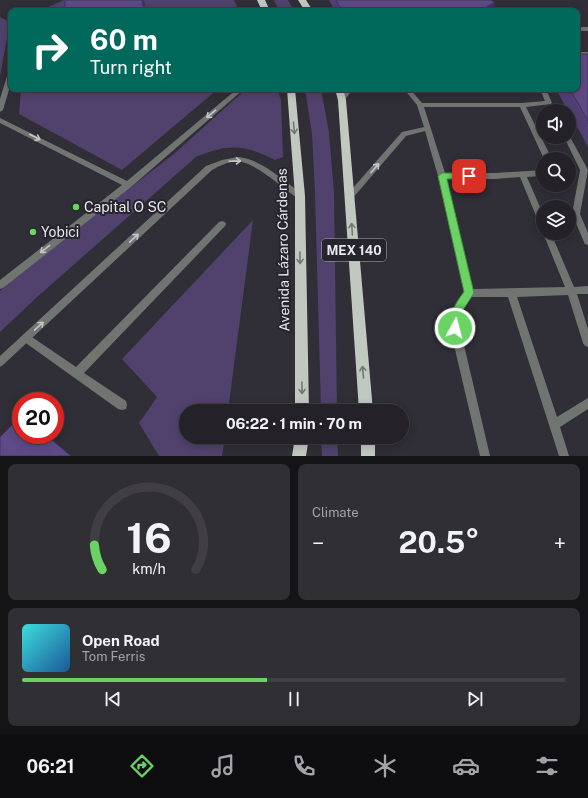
<!DOCTYPE html>
<html lang="en">
<head>
<meta charset="utf-8">
<style>
	body { margin:0; font-family:"Public Sans",sans-serif; background:#302f34; color:#f1f3f6; height:100vh; display:flex; flex-direction:column; font-size:15px; white-space:nowrap }
	* { box-sizing:border-box; margin:0 }
	p { font-size:13px; color:#a3a4a8 }
	.icon { flex:none; width:22px; height:22px; fill:none; stroke:currentColor; stroke-width:2; stroke-linecap:round; stroke-linejoin:round }
	.map { position:relative; height:456px; overflow:hidden }
	.panel { display:flex; flex-direction:column; gap:8px; padding:8px; background:#141316; flex:1 }
	.panel>* { flex:none }
	.guide { position:absolute; left:8px; top:8px; width:572px; height:84px; border-radius:8px; box-shadow:0 2px 10px #0003,0 0 0 1px #413f45; background:#00695c; color:#fff; overflow:hidden }
	.buttons { position:absolute; left:536px; top:104px; display:grid; gap:8px }
	.buttons a { display:grid; place-items:center; width:40px; height:40px; border-radius:50%; background:#242228; box-shadow:0 2px 10px #0003,0 0 0 1px #413f45; font-size:20px }
	.speed { position:absolute; left:12px; top:392px; display:flex; gap:8px; font-size:20px; font-weight:700; text-align:center }
	.speed>* { display:grid; place-content:center; width:52px; height:52px; border-radius:50%; background:#242228; box-shadow:0 2px 10px #0003,0 0 0 1px #413f45; line-height:1 }
	.speed .limit { border:6px solid #d22; background:#fff; color:#111 }
	.pin { position:absolute; display:grid; place-items:center; width:34px; height:34px; color:#fff; margin:-17px; border-radius:8px; box-shadow:0 2px 6px #0006 }
	.me { position:absolute; width:44px; margin:-22px; rotate:7deg; stroke-linejoin:round; filter:drop-shadow(0 0 3px #0008) }
	.turn { display:flex; align-items:center; gap:14px; height:84px; padding:0 16px; font-size:18px }
	.turn .icon { width:52px; height:52px; stroke-width:2.5 }
	.turn b { display:block; font-size:28px; line-height:34px }
	.big { font-size:30px; font-weight:700; line-height:1.1 }
	.panel .tile { flex:1; display:flex; flex-direction:column; justify-content:center; gap:6px; min-width:0; padding:0 14px; border-radius:8px; background:#302f34 }
	.panel .dial { align-items:center; gap:0 }
	.dial svg { height:104px; overflow:visible; fill:none; stroke:#413f45; stroke-width:7; stroke-linecap:round; text-anchor:middle }
	.dial text { fill:#f1f3f6; stroke:none }
	.song { display:flex; align-items:center; gap:12px }
	.cover { width:48px; height:48px; border-radius:6px; background:linear-gradient(135deg,hsl(180 70% 55%),hsl(210 70% 35%)) }
	.played { height:4px; border-radius:2px; background:linear-gradient(90deg,#6ad364 45%,#413f45 45%) }
	.keys { display:flex; justify-content:space-around; direction:ltr }
	.heat { display:flex; justify-content:space-between; align-items:center; font-size:22px; direction:ltr }
	.panel .tiles { flex:1; display:grid; gap:8px; grid-template-columns:1fr 1fr }
	.tile:last-child { grid-column:span 2 }
	.trip { position:absolute; left:179px; top:404px; width:230px; height:40px; border-radius:20px; background:#242228; box-shadow:0 2px 10px #0003,0 0 0 1px #413f45; font-weight:700; line-height:40px; text-align:center }
	.tab-bar { display:flex; height:64px; justify-content:space-around; align-items:center; background:#0e0e10; color:#a3a4a8 }
	.tab-bar .icon { width:28px; height:28px }
	.tab-bar .current { color:#6ad364 }
	.tab-bar b { font-size:18px; color:#f1f3f6 }
	.map>svg:first-child { display:block }
	.green { fill:#50426c }
	.lines { fill:none; stroke-linecap:round; stroke-linejoin:round }
	.service { fill:#717571; fill-rule:evenodd }
	.minor { fill:#717571; fill-rule:evenodd }
	.trunk { fill:#c0c8bf; fill-rule:evenodd }
	.wall { fill:#524074 }
	.shaded-wall { fill:#42345e }
	.building { fill:#5f4a87; stroke:#42345e }
	.oneway { stroke:#c5c5c8 }
	.oneway2 { stroke:#737676 }
	.route { fill:#6ad364; stroke:#458941 }
	.poi-dot { fill:#6ad364; stroke:#26242c; stroke-width:1.5 }
	.labels { text-anchor:middle; stroke-width:4; stroke-linejoin:round; paint-order:stroke }
	.shield { fill:#26242c; stroke:#aeacb3; stroke-width:1 }
	.shield-label { font-size:13px; font-weight:bold; fill:#e9e7ed }
	.poi-label { font-size:14px; fill:#e9e7ed; stroke:#26242c; text-anchor:start }
	.street-label { font-size:14px; fill:#e9e7ed; stroke:#26242c }
</style>
</head>
<body>
<div class="map">
<svg width="588" height="456" viewBox="0 0 588 456">
	<rect width="100%" height="100%" fill="#302e36"/>
	<!-- green -->
	<path class="green" d="M64,0h6v11h-31z
		M144,0h90l5,11h-94z
		M274,0h14l6,11h-15z
		M0,17l10,5 -10,54z
		M21,89h197l-96,81 -103,-56z
		M246,89h31l4,11 2,57 -8,3c-31,-16 -47,-16 -79,-3l-160,141 -36,34v-41l11,-11 164,-127z
		M305,89h16l8,44 5,60 3,218h-16l-6,-219 -3,-58z
		M253,220l-25,191h-42v26h39l-3,19h-63l-20,-33 18,-26 -35,-38z
		M321,437h16l1,19h-16z"/>
	<g class="lines">
		<!-- service -->
		<path class="service" d="M577,27h11v4h-11z
			M577,52h11v4h-11z
			M11,71v12l-8,27 -3,2v-13l8,-26z
			M347,89h6l-9,12h-4l-1,-1z
			M404,89h6l12,14h100l23,-2 -5,-12h6l6,14 -1,1 -25,3 26,52h-8l-24,-52h-96l21,66h50l48,-3v6l-16,1 16,37v12l-3,-1 -1,-2 -19,-46 -25,2h-49l27,110 92,-2 -22,-54h8l23,54 14,-1v8h-11l11,35v18l-3,-1 -2,-3 -15,-48 -51,2 40,120 31,-19v11l-28,18 9,29h-10l-51,-159h-37l-9,12 -2,19 30,128h-10l-30,-128 4,-20 10,-16 -26,-116 -13,-45 -19,5 -54,63h-6l-1,-2 57,-65 22,-5 -7,-22z
			M569,135l19,35 -8,44 8,19v12l-3,-1 -1,-2 -12,-28 8,-44 -16,-33h5z
			M222,221l3,1 1,2 -1,2 -141,147 42,28 1,4 -1,4 -4,1 -4,-1 -95,-68 -2,-3 2,-3 3,-1 3,1 47,32 143,-145z"/>
		<!-- minor -->
		<path class="minor" d="M237,89h7l-113,98 -128,101 -3,1v-9l122,-95 -122,-62v-5l127,63z
			M238,157c24,2 45,24 65,37l1,2 -1,2h-6c-14,-10 -38,-32 -55,-36 -11,-2 -21,3 -30,8l-209,195 -3,2v-11l206,-190 16,-6z"/>
		<!-- trunk -->
		<path class="trunk" d="M257,0h8l5,11h-8z
			M298,0h8l7,11h-8z
			M287,89h8l10,107 4,215h-14v-215z
			M335,89h8l3,11 27,311h-14l-21,-311z
			M295,437h14l-3,19h-14z
			M361,437h14v19h-14z"/>
	</g>
	<!-- wall -->
	<path class="wall" d="M329,0h161l5,2 -2,9h-158z
		M588,54v93l-19,-35v-1h-1l-12,-22h21z"/>
	<!-- shaded-wall -->
	<path class="shaded-wall" d="M142,0h2l1,11h-1z
		M495,2l-2,9h-12v-1z"/>
	<!-- building -->
	<path class="building" d="M65,0h77l2,11h-79z
		M336,0h154l5,2 -14,8 3,1h-142z
		M577,54h11v67l-18,-32h7z
		M21,416v19h25l25,21h-71v-19z"/>
	<!-- one-way arrows -->
	<defs><path id="oneway-shaft" d="M-6 0H5M1.5-3L5.5 0L1.5 3" fill="none" stroke-width="1.6" stroke-linecap="round" stroke-linejoin="round"/></defs>
	<g class="oneway">
		<use href="#oneway-shaft" transform="translate(211 114) rotate(140)"/>
		<use href="#oneway-shaft" transform="translate(35 137) rotate(27)"/>
		<use href="#oneway-shaft" transform="translate(235 161) rotate(-2)"/>
		<use href="#oneway-shaft" transform="translate(375 168) rotate(-49)"/>
		<use href="#oneway-shaft" transform="translate(134 238) rotate(-43)"/>
		<use href="#oneway-shaft" transform="translate(45 249) rotate(142)"/>
		<use href="#oneway-shaft" transform="translate(39 326) rotate(-43)"/>
	</g>
	<g class="oneway2">
		<use href="#oneway-shaft" transform="translate(294 128) rotate(85)"/>
		<use href="#oneway-shaft" transform="translate(352 229) rotate(-94)"/>
		<use href="#oneway-shaft" transform="translate(300 258) rotate(89)"/>
		<use href="#oneway-shaft" transform="translate(363 372) rotate(-95)"/>
		<use href="#oneway-shaft" transform="translate(302 388) rotate(89)"/>
	</g>
	<!-- route -->
	<path class="route" d="M442,173h27l4,3 -4,3h-22l27,114 -11,17 -4,21 -4,2 -3,-2c-6,-13 4,-29 12,-39l-26,-116z"/>
	<!-- markers -->
	<g class="poi-dot">
		<circle cx="76" cy="207" r="4"/>
		<circle cx="33" cy="232" r="4"/>
	</g>
	<g class="labels">
		<!-- shield labels -->
		<rect class="shield" x="322" y="239" width="64" height="22" rx="3"/>
		<g class="shield-label">
			<text x="354" y="255">MEX 140</text>
		</g>
		<!-- poi labels -->
		<g class="poi-label">
			<text x="84" y="212">Capital O SC</text>
			<text x="41" y="237">Yobici</text>
		</g>
		<!-- street labels -->
		<g class="street-label">
			<text transform="translate(283 250) rotate(-91)" y="5">Avenida Lázaro Cárdenas</text>
		</g>
	</g>
</svg>
<div class="buttons">
<a><svg class="icon" aria-label="sound" viewBox="0 0 24 24"><path d="M4 9h4l5-4v14l-5-4H4zM17 9q2 3 0 6"/></svg></a>
<a><svg class="icon" aria-label="search" viewBox="0 0 24 24"><circle cx="10" cy="10" r="6"/><path d="M15 15l6 6"/></svg></a>
<a><svg class="icon" aria-label="layers" viewBox="0 0 24 24"><path d="M12 4l9 5-9 5-9-5zM3 14l9 5 9-5"/></svg></a>
</div>
<div class="speed"><div class="limit">20</div></div>
<div class="pin" style="left:469px;top:176px;background:#d93025"><svg class="icon" aria-label="arrive" viewBox="0 0 24 24"><path d="M6 21V4h12l-3 4 3 4H6"/></svg></div>
<svg class="me" style="left:455px;top:328px" viewBox="-20 -20 40 40"><circle r="17" fill="#6ad364" stroke="#fff" stroke-width="3"/><path d="M0-11L8 9 0 5-8 9z" fill="#fff"/></svg>
<div class="trip">06:22 · 1 min · 70 m</div>
<div class="guide">
<div class="turn"><svg class="icon" aria-label="right" viewBox="0 0 24 24"><path d="M7 20v-9h11M14 6l5 5-5 5"/></svg><div><b>60 m</b>Turn right</div></div>
</div>
</div>
<section class="panel">
<div class="tiles">
<div class="tile dial"><svg viewBox="0 0 100 80">
<path d="M14 69A42 42 0 1 1 86 69"/>
<path d="M14 69A42 42 0 0 1 8 50" stroke="#6ad364"/>
<text x="50" y="56" font-size="32" font-weight="700">16</text>
<text x="50" y="72" font-size="11">km/h</text>
</svg></div>
<div class="tile"><p>Climate</p>
<div class="heat"><a>−</a><b class="big">20.5°</b><a>+</a></div>
</div>
<div class="tile">
<div class="song"><i class="cover"></i><div><b>Open Road</b><p>Tom Ferris</p></div></div>
<div class="played"></div>
<div class="keys"><svg class="icon" aria-label="previous" viewBox="0 0 24 24"><path d="M18 5L8 12l10 7zM5 5v14"/></svg><svg class="icon" aria-label="pause" viewBox="0 0 24 24"><path d="M8 5v14M16 5v14"/></svg><svg class="icon" aria-label="next" viewBox="0 0 24 24"><path d="M6 5l10 7-10 7zM19 5v14"/></svg></div>
</div>
</div>
</section>
<nav class="tab-bar">
<b>06:21</b>
<svg class="icon current" aria-label="directions" viewBox="0 0 24 24"><path d="M12 3l9 9-9 9-9-9zM9 14v-3h6M13 9l2 2-2 2"/></svg>
<svg class="icon" aria-label="music" viewBox="0 0 24 24"><path d="M9 18V5l10-2v13"/><circle cx="6" cy="18" r="3"/><circle cx="16" cy="16" r="3"/></svg>
<svg class="icon" aria-label="phone" viewBox="0 0 24 24"><path d="M5 4h4l2 5-3 2q2 4 5 5l2-3 5 2v4C11 20 4 13 5 4z"/></svg>
<svg class="icon" aria-label="climate" viewBox="0 0 24 24"><path d="M12 3v18M4 7l16 10M4 17L20 7"/></svg>
<svg class="icon" aria-label="car" viewBox="0 0 24 24"><path d="M5 17H2v-5l4-1 3-4h7l3 4 3 1v5h-3M9 17h6M6 11h13"/><circle cx="7" cy="17" r="2"/><circle cx="17" cy="17" r="2"/></svg>
<svg class="icon" aria-label="filters" viewBox="0 0 24 24"><path d="M4 7h16M4 17h16"/><circle cx="9" cy="7" r="2"/><circle cx="15" cy="17" r="2"/></svg>
</nav>
</body>
</html>
